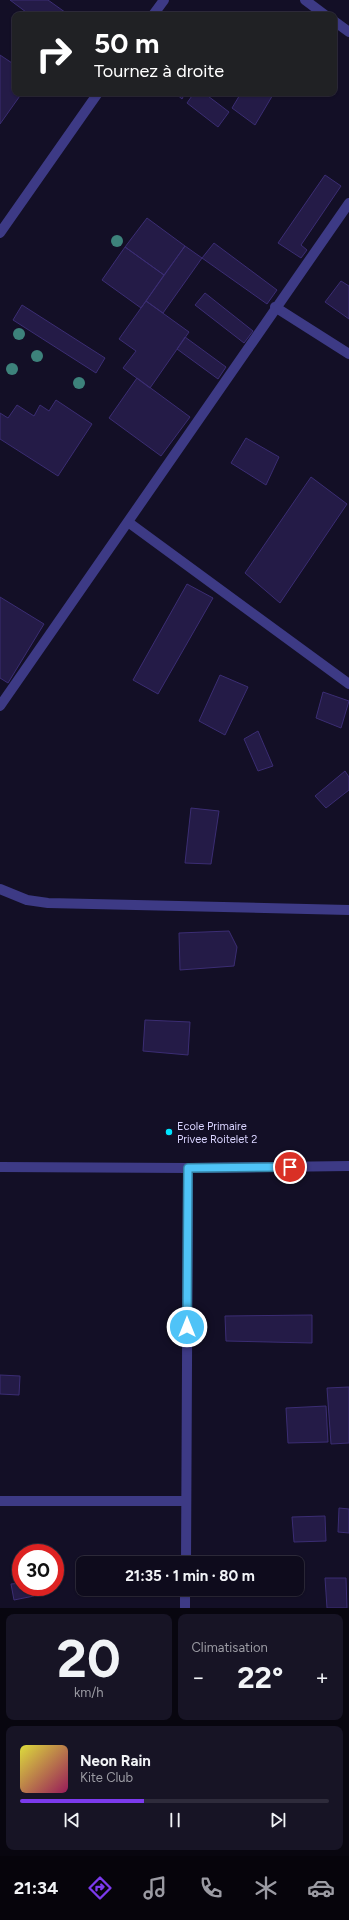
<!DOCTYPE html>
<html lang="fr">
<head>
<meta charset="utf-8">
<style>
	body { margin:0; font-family:Figtree,sans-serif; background:#171425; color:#f1f3f6; height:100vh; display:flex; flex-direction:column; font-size:15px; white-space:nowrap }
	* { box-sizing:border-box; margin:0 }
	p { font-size:13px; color:#9b9ba3 }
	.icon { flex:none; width:22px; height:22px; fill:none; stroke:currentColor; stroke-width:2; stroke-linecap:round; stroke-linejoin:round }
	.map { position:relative; height:1608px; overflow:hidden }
	.drawer { display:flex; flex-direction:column; gap:6px; padding:6px; background:#08060f; flex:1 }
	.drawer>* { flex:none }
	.top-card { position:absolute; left:12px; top:12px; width:325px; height:84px; border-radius:8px; box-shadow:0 1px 3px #0004,0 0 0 1px #2e2b3b; background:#202124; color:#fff; overflow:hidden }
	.speed { position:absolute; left:12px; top:1544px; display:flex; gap:8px; font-size:20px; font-weight:700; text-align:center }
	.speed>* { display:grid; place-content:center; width:52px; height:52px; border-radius:50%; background:#0e0b1c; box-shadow:0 1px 3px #0004,0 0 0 1px #2e2b3b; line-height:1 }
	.speed .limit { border:6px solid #d22; background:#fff; color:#111 }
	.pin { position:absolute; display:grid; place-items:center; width:34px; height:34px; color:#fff; margin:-17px; border:2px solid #fff; border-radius:50%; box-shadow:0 1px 4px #0007 }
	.me { position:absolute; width:44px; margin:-22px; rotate:0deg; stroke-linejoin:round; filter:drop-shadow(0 0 3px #0008) }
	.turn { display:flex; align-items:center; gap:14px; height:84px; padding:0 16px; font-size:18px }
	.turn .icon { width:52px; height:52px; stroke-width:2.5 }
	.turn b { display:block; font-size:28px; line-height:34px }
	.big { font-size:30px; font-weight:700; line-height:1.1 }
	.drawer .card { flex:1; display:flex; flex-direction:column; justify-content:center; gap:6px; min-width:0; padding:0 14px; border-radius:8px; background:#171425 }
	.drawer .dial { align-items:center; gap:0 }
	.dial b { font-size:52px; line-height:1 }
	.song { display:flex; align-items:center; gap:12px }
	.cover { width:48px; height:48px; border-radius:6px; background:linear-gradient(135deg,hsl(60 70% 55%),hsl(330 70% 35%)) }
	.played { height:4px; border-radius:2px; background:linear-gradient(90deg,#7c3aed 40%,#2e2b3b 40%) }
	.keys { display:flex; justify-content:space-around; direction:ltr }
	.heat { display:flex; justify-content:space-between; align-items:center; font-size:22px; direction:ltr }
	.drawer .tiles { flex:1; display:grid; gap:6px; grid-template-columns:1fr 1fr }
	.card:last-child { grid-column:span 2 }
	.trip { position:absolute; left:76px; top:1556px; width:228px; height:40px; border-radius:8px; background:#0e0b1c; box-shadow:0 1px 3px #0004,0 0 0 1px #2e2b3b; font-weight:700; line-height:40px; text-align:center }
	.tab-bar { display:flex; height:64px; justify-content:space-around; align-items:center; background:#06040b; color:#9b9ba3 }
	.tab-bar .icon { width:28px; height:28px }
	.tab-bar .current { color:#7c3aed }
	.tab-bar b { font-size:18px; color:#f1f3f6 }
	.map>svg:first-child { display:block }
	.building { fill:#241b47; stroke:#3b2d73 }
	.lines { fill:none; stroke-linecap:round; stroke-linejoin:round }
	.minor { stroke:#3d3a85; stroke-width:10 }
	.tree { fill:#3d827b }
	.route-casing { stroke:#337fa1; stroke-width:10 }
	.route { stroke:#4fc3f7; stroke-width:7 }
	.poi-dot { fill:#00e5ff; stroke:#130f26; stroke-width:1.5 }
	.labels { text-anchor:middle; stroke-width:4; stroke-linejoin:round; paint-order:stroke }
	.poi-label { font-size:11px; fill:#d9d4ff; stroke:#130f26; text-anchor:start }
</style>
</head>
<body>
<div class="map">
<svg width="349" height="1608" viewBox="0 0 349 1608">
	<rect width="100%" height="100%" fill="#130f26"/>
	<!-- building -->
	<path class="building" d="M10,0h38l21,15h-39z
		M0,55l15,10v28h7l-22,31z
		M175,93h10l-3,6z
		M194,93h10l25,19 -11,15 -31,-24z
		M241,93h33l-19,32 -23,-17z
		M325,175l16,11 -40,59 6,5 -6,8 -23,-15z
		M147,218l38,28 -21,29 -39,-28z
		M214,243l63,47 -10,14 -65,-46z
		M185,246l17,12 -39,55 -17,-12z
		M125,247l39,28 -23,33 -39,-28z
		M341,281l8,5v33l-24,-17z
		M205,293l48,38 -9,12 -49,-38z
		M146,301l43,31 -39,56 -27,-20 13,-17 -17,-12z
		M22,305l83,53 -9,15 -83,-53z
		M185,337l41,30 -8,12 -41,-30z
		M137,378l53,39 -29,39 -52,-38z
		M56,400l36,24 -34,52 -58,-37v-26l8,5 9,-13 17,11 6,-11 9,6z
		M246,438l33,19 -13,28 -35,-22z
		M311,477l36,27 -67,99 -35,-30z
		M187,584l26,14 -55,96 -25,-14z
		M0,597l44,27 -36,59 -8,-5z
		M220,675l28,12 -23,48 -26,-14z
		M323,692l26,9 -8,27 -25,-10z
		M258,731l15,35 -15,5 -14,-32z
		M345,771l4,6v13l-23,18 -11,-12z
		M191,808l28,3 -8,53 -26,-1z
		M229,931l8,16 -3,19 -54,4 -1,-37z
		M145,1020l45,2 -2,33 -45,-4z
		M312,1315v28l-86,-2 -1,-25z
		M0,1375l20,1 -1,19 -19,-1z
		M349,1387v56l-18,1 -4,-56z
		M326,1406l2,36 -40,1 -2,-35z
		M339,1508l10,1v24l-11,-1z
		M325,1516l1,25 -32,1 -2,-25z
		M325,1578h21l1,30h-20z
		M21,1583v4h12l1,9 -20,4 -3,-16z"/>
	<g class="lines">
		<!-- minor -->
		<path class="minor" d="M305,0l20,15
			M153,15l11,-15
			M334,21l15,11
			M0,233l98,-140
			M275,307l74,47
			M128,522l221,162
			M0,706l349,-503
			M0,889l27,11 21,3 301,7
			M0,1167l188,1 161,-2
			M0,1501h186
			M186,1563l2,-395
			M185,1608v-19"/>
	</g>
	<!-- trees -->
	<g class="tree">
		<circle cx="117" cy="241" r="6"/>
		<circle cx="19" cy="334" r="6"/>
		<circle cx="37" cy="356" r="6"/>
		<circle cx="12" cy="369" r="6"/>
		<circle cx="79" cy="383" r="6"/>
	</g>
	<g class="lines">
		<defs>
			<path id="route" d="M187,1327l1,-159 102,-1"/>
		</defs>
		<!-- route casing -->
		<use href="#route" class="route-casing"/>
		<!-- route -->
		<use href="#route" class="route"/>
	</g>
	<!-- markers -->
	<circle class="poi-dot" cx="169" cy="1132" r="4"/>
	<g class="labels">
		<!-- poi labels -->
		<g class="poi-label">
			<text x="177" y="1130">Ecole Primaire<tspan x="177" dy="13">Privee Roitelet 2</tspan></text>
		</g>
	</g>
</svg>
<div class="speed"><div class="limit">30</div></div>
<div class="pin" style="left:290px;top:1167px;background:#d93025"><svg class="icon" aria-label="arrive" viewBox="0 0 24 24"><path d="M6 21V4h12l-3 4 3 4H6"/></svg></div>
<svg class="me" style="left:187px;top:1327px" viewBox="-20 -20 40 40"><circle r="17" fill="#4fc3f7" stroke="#fff" stroke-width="3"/><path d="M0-11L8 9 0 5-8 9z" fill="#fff"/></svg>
<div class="trip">21:35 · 1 min · 80 m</div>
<div class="top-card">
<div class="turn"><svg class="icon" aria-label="right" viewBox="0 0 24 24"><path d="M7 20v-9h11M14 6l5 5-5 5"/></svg><div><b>50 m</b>Tournez à droite</div></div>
</div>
</div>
<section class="drawer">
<div class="tiles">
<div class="card dial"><b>20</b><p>km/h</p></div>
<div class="card"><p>Climatisation</p>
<div class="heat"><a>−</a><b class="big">22°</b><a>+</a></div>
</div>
<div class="card">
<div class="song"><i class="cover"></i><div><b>Neon Rain</b><p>Kite Club</p></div></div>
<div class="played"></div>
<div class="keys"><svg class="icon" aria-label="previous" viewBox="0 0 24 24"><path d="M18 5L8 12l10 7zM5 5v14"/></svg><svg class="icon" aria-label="pause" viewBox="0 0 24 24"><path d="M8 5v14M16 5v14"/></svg><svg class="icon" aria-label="next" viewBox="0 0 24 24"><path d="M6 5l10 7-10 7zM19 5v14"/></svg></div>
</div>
</div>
</section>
<nav class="tab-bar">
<b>21:34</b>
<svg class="icon current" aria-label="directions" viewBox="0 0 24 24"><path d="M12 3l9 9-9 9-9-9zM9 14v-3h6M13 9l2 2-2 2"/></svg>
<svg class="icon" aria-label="music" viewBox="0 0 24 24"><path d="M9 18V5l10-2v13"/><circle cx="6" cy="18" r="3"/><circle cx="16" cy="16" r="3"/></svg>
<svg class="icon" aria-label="phone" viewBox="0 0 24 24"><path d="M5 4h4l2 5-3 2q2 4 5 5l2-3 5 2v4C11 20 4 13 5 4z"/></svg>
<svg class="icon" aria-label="climate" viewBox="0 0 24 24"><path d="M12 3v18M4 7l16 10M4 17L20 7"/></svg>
<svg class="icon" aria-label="car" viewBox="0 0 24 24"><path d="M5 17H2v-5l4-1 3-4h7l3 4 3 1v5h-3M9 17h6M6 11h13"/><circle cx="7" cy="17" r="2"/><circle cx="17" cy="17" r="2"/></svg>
</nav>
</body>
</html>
